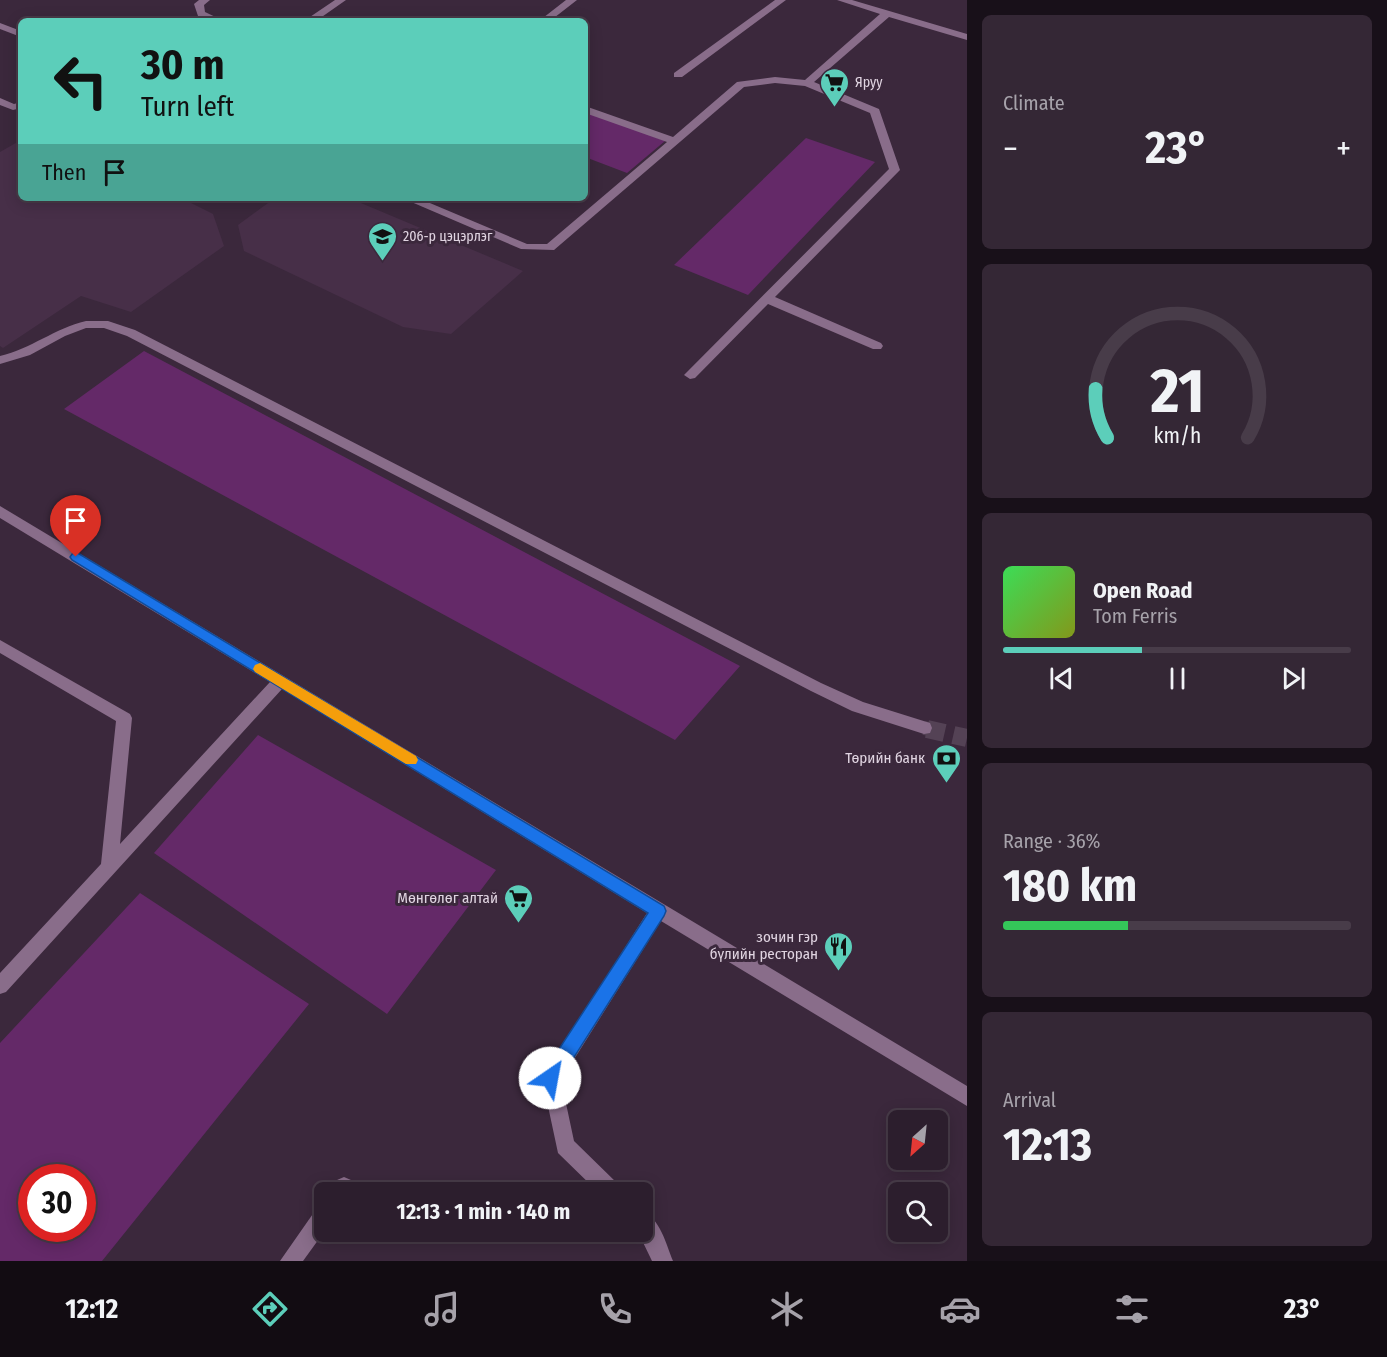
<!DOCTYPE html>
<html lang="en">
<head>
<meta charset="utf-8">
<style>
	body { margin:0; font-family:"Fira Sans Condensed",sans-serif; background:#342735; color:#f1f3f6; height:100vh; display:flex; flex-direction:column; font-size:22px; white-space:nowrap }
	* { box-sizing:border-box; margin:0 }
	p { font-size:20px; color:#a6a2aa }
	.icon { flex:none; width:33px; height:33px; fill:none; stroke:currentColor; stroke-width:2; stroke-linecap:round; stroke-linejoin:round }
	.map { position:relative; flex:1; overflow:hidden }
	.details { display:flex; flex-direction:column; gap:15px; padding:15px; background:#181019; width:420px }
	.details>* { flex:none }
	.hud { position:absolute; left:18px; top:18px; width:570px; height:183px; border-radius:9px; box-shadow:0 3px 15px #0003,0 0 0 2px #483c49; background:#5cceba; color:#111; overflow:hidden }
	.needle { width:39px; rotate:207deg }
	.fabs { position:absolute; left:888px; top:1110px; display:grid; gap:12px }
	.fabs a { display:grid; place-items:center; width:60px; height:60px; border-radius:9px; background:#2c1e2d; box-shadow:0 3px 15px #0003,0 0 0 2px #483c49; font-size:30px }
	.speed { position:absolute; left:18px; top:1164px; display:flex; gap:12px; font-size:30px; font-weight:700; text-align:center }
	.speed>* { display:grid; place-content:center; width:78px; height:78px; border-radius:50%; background:#2c1e2d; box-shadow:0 3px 15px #0003,0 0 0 2px #483c49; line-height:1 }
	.speed .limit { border:9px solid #d22; background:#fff; color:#111 }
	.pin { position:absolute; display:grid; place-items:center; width:51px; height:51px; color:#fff; margin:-62px -26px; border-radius:50% 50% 50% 0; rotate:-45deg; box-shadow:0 0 6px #0007 }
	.pin .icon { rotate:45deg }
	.me { position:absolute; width:66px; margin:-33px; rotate:33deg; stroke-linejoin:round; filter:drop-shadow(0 0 4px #0008) }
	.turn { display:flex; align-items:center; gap:21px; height:126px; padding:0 24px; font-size:27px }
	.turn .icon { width:78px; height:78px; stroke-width:2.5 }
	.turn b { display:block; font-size:42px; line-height:51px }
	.then { display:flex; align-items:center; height:57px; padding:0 24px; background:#0003; gap:12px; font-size:22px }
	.big { font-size:45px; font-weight:700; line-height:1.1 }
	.details .widget { flex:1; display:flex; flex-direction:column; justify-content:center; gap:9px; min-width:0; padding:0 21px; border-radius:9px; background:#342735 }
	.details .dial { align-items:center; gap:0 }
	.dial svg { height:156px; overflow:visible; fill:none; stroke:#483c49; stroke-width:7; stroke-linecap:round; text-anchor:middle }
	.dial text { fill:#f1f3f6; stroke:none }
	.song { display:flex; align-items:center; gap:18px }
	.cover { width:72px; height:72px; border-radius:9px; background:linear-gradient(135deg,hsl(130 70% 55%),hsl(70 70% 35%)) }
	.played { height:6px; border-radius:3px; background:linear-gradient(90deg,#5cceba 40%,#483c49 40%) }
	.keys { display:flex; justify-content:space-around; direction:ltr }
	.heat { display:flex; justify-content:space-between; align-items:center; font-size:33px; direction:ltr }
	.charge { height:9px; border-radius:4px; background:linear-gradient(90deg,#34c759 36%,#483c49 0) }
	.trip { position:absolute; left:314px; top:1182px; width:339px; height:60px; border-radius:9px; background:#2c1e2d; box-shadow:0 3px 15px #0003,0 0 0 2px #483c49; font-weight:700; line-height:60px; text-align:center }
	.tab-bar { display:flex; height:96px; justify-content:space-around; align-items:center; background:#120c12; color:#a6a2aa }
	.tab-bar .icon { width:42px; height:42px }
	.tab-bar .active { color:#5cceba }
	.tab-bar b { font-size:27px; color:#f1f3f6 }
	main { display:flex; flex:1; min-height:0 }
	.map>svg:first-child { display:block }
	.built { fill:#472f48 }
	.green { fill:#642968; fill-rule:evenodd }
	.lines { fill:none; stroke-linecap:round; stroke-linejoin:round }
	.minor-tunnel-far1 { stroke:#544255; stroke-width:14; stroke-dasharray:14 7; stroke-linecap:butt }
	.minor-tunnel { stroke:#544255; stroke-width:18; stroke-dasharray:18 9; stroke-linecap:butt }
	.minor { fill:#896d8a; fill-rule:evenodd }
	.route { fill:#1a73e8; stroke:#114b97; stroke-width:1.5 }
	.slow { fill:#f59e0b }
	.labels { text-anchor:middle; stroke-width:6; stroke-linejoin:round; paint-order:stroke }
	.far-poi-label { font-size:14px; fill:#e0d4e1; stroke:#3b283c; text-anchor:start }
	.poi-label { font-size:15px; fill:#e0d4e1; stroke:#3b283c; text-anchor:end }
</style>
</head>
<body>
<main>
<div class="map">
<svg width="967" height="1261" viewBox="0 0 967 1261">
	<rect width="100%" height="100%" fill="#3b283c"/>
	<!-- built -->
	<path class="built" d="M21,140v58h160l32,16 11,32 -93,66 -50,-16 -78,52 -3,-2v-194z
		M275,198h74l174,73 -72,63 -48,-7 -159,-76 -6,-26z"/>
	<!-- green -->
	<path class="green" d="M585,111l80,30 -38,32 -42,-16z
		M806,138l69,24 -127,133 -74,-30z
		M144,351l596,315 -65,74 -611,-331z
		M258,735l238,135 -109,144 -233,-161z
		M140,893l169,111 -207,257h-102v-218zM32,1178h50v50h-50z"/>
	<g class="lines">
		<!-- minor-tunnel-far1 -->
		<path class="minor-tunnel-far1" d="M924,728l9,2"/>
		<!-- minor-tunnel -->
		<path class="minor-tunnel" d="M927,729l40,9"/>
		<!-- minor -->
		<path class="minor" d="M199,0h11l-6,5 1,7 19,9h-14l-12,-5 -4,-12z
			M335,0h11l-30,21h-12z
			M566,0h11l-27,21h-11z
			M775,0h11l-104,77h-8v-4z
			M837,0h15l115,34v6l-78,-23 -75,65 65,27 21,61 -125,127 106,46 2,3 -2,3h-8l-105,-45 -73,74 -5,1 -6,-4 205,-206 -19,-56 -65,-27 -30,-3 -31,4 -190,163 -33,-1 -119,-51h16l109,46h20l120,-102 -82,-29v-7l88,31 64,-55 38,-5 30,3 75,-66z
			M0,23l21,8v6l-21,-8z
			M0,98l14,6 7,-2v6l-8,2 -13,-5z
			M86,321h22l27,9 686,353 42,19 67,21 2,5 -2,5 -6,1 -72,-23 -41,-20 -684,-355 -23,-8h-18l-21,8 -35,19 -30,9v-8c31,-7 55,-28 86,-35z
			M0,506l967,580v20l-306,-185 -100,159 13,61 45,44 3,7h-24l-40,-39 -16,-75 105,-165 -365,-224 -276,303 -6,2v-21l101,-109 15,-143 -116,-68v-13l130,74 2,4 -12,126 150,-162 -270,-164z
			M344,1177l7,3 3,7 -2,5h-22l7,-12z
			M324,1205v27l-21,29h-23l37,-53z
			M642,1211c18,7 24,33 31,50h-21l-14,-29h4z"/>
	</g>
	<!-- route -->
	<path class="route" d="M76,552l588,354 2,5 -2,5 -107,168 -7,3 -6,-3 -2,-6 2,-6 104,-159 -576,-353 -2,-3 2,-3z"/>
	<!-- slow -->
	<path class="slow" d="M260,663l156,93 2,4 -2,4h-10l-151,-92 -2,-3 2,-4z"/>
	<!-- icons -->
	<defs>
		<symbol id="supermarket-pin" viewBox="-11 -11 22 30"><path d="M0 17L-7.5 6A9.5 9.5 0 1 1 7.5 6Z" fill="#5cceba" stroke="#3b283c"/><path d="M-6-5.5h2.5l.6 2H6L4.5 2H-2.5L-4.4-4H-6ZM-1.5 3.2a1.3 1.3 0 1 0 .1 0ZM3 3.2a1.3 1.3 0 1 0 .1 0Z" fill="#111"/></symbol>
		<symbol id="school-pin" viewBox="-11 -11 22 30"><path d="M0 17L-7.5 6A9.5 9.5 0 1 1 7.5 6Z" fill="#5cceba" stroke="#3b283c"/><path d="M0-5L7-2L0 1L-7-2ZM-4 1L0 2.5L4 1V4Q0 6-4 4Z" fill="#111"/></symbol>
		<symbol id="bank-pin" viewBox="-11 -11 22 30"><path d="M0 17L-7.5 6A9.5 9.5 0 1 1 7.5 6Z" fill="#5cceba" stroke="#3b283c"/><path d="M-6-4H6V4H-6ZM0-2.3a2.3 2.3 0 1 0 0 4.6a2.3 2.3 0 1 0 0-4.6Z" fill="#111"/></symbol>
		<symbol id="restaurant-pin" viewBox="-11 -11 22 30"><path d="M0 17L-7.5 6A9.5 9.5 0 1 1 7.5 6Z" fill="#5cceba" stroke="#3b283c"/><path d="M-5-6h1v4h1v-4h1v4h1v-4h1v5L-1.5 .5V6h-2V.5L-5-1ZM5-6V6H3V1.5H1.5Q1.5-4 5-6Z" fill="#111"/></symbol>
	</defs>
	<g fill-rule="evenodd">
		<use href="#supermarket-pin" x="818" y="66" width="33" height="45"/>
		<use href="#school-pin" x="366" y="220" width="33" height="45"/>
		<use href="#bank-pin" x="930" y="742" width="33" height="45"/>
		<use href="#supermarket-pin" x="502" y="882" width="33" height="45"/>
		<use href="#restaurant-pin" x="822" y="930" width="33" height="45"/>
	</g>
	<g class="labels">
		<!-- far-poi labels -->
		<g class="far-poi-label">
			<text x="855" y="87">Яруу</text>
			<text x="403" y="241">206-р цэцэрлэг</text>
		</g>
		<!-- poi labels -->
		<g class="poi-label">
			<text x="925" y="763">Төрийн банк</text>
			<text x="498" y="903">Мөнгөлөг алтай</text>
			<text x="818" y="942">зочин гэр<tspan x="818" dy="17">бүлийн ресторан</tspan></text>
		</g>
	</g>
</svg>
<div class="fabs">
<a><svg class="needle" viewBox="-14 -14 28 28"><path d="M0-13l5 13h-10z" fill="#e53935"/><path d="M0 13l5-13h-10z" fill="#a6a2aa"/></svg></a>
<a><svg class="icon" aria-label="search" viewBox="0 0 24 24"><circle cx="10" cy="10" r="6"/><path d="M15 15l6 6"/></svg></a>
</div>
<div class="speed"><div class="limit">30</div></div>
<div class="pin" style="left:76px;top:557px;background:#d93025"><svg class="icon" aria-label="arrive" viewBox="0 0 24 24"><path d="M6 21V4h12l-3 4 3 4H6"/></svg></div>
<svg class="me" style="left:550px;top:1078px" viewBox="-20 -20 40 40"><circle r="19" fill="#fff"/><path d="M0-13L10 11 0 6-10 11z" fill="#1a73e8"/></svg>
<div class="trip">12:13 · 1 min · 140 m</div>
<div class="hud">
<div class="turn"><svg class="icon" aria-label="left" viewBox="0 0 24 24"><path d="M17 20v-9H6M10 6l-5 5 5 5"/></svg><div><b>30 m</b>Turn left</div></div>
<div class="then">Then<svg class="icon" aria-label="arrive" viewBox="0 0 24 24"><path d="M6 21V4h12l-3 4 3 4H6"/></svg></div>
</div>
</div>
<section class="details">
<div class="widget"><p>Climate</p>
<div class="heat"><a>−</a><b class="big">23°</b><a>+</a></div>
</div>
<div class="widget dial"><svg viewBox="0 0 100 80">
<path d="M14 69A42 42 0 1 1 86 69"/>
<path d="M14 69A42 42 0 0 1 8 44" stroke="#5cceba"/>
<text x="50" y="56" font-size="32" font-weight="700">21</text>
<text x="50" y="72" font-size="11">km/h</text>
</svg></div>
<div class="widget">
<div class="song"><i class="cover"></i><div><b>Open Road</b><p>Tom Ferris</p></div></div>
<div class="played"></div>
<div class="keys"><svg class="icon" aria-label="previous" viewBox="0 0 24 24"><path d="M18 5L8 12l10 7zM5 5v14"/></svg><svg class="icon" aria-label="pause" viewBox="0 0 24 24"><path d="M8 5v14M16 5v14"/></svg><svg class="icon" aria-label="next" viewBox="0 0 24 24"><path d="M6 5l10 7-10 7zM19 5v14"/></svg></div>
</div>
<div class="widget"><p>Range · 36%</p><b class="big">180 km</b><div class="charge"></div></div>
<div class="widget"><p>Arrival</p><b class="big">12:13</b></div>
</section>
</main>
<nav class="tab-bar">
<b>12:12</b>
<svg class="icon active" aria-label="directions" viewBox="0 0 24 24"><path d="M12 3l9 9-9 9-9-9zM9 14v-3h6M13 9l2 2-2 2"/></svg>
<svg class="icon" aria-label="music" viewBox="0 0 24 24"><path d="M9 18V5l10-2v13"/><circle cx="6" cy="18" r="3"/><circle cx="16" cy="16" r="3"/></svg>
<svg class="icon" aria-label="phone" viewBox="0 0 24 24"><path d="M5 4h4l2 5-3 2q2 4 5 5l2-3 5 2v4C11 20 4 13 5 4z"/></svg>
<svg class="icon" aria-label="climate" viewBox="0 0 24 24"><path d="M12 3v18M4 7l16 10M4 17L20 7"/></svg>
<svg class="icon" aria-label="car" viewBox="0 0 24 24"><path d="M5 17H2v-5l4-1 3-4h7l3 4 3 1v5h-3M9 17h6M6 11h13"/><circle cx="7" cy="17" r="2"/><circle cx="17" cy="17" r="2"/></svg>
<svg class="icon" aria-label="filters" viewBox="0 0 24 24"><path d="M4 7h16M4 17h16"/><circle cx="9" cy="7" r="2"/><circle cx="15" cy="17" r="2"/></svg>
<b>23°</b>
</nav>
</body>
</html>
